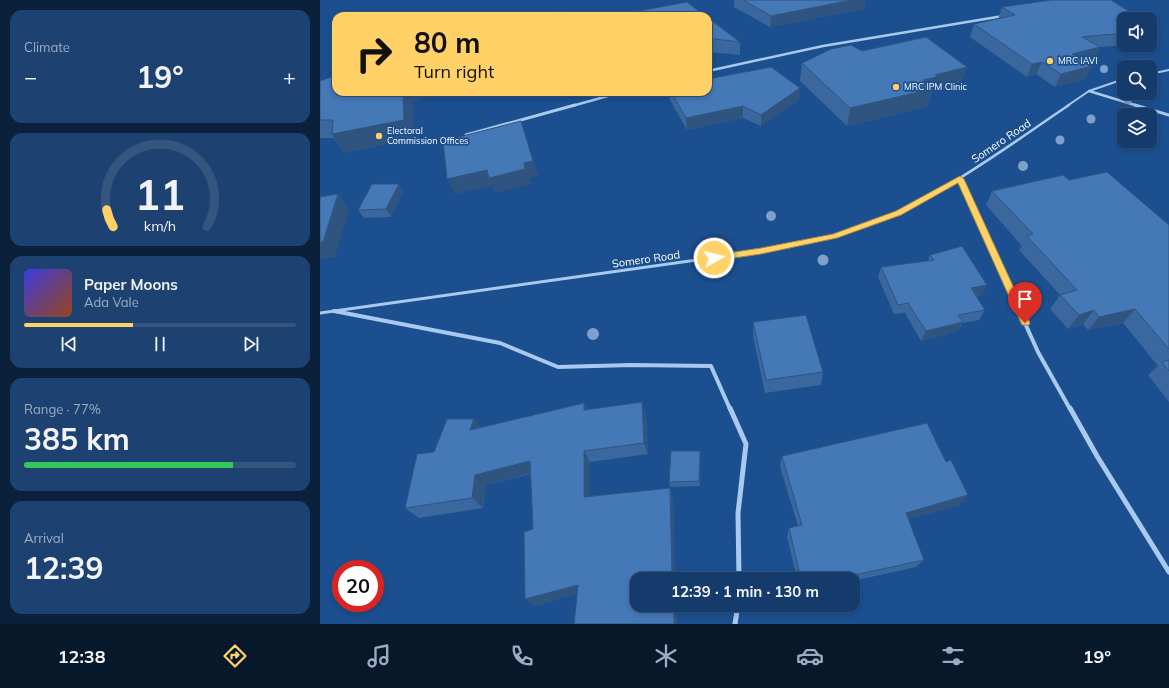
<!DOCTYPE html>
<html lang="en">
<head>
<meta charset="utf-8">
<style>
	body { margin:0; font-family:Mulish,sans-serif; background:#1d4271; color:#f1f3f6; height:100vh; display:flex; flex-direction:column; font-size:15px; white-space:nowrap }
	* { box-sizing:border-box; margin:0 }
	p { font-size:13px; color:#9dadc1 }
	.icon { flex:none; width:22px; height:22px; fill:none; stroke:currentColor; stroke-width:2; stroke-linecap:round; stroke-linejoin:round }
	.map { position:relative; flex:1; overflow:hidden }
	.drawer { display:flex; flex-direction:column; gap:10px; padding:10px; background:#0b203b; width:320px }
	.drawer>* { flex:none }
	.guide { position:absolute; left:12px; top:12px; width:380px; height:84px; border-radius:12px; box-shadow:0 2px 6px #0003,0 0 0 1px #33557e; background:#ffd166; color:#111; overflow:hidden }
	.tools { position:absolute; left:797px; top:12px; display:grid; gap:8px }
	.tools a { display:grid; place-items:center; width:40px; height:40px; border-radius:8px; background:#143b6b; box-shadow:0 2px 6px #0003,0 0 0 1px #33557e; font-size:20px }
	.speed { position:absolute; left:12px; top:560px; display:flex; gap:8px; font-size:20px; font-weight:700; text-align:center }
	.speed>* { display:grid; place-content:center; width:52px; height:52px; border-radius:50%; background:#143b6b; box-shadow:0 2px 6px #0003,0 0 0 1px #33557e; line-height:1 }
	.speed .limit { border:6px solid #d22; background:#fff; color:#111 }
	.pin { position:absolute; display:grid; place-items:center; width:34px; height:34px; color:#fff; margin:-41px -17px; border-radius:50% 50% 50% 0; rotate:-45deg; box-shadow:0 0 4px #0007 }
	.pin .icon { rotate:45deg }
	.me { position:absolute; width:44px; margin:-22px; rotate:82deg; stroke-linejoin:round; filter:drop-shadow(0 0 3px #0008) }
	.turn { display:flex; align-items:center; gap:14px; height:84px; padding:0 16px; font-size:18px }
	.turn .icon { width:52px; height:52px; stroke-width:2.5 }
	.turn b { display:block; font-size:28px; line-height:34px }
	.big { font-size:30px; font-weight:700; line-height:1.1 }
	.drawer .card { flex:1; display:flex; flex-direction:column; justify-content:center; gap:6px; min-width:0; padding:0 14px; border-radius:12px; background:#1d4271 }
	.drawer .dial { align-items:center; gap:0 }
	.dial svg { height:104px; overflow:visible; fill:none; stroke:#33557e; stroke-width:7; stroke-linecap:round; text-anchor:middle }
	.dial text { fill:#f1f3f6; stroke:none }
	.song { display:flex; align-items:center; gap:12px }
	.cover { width:48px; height:48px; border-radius:6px; background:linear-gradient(135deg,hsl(240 70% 55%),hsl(20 70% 35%)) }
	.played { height:4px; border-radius:2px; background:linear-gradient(90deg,#ffd166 40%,#33557e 40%) }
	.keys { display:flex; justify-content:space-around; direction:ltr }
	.heat { display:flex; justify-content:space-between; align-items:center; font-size:22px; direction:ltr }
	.charge { height:6px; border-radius:3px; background:linear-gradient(90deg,#34c759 77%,#33557e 0) }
	.trip { position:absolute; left:310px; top:572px; width:230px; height:40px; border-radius:12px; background:#143b6b; box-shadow:0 2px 6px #0003,0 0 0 1px #33557e; font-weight:700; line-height:40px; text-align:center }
	.tabs { display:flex; height:64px; justify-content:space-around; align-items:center; background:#08182b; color:#9dadc1 }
	.tabs .icon { width:28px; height:28px }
	.tabs .active { color:#ffd166 }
	.tabs b { font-size:18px; color:#f1f3f6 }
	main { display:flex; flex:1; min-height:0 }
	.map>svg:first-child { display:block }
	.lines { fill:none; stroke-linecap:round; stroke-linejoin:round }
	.service-far2 { stroke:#a9c9ee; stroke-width:2 }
	.service-far1 { stroke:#a9c9ee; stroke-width:2.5 }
	.service { stroke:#a9c9ee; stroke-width:3 }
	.minor-far3 { stroke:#a9c9ee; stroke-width:2.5 }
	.minor-far2 { stroke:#a9c9ee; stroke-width:3 }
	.minor-far1 { stroke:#a9c9ee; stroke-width:4 }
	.minor { stroke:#a9c9ee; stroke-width:5 }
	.tree { fill:#7ea0ca }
	.wall { fill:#3a679d }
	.shaded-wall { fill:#305480 }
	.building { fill:#4478b7; stroke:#305480 }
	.route { fill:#ffd166; stroke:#a68842 }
	.poi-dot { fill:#ffd166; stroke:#1b4f8f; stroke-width:1.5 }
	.labels { text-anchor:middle; stroke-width:3.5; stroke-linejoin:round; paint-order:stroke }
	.far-poi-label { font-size:9px; fill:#fff; stroke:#1b4f8f; text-anchor:start }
	.street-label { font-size:11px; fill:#fff; stroke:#1b4f8f }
</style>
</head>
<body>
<main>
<section class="drawer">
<div class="card"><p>Climate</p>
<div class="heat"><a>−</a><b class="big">19°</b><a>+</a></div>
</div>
<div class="card dial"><svg viewBox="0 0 100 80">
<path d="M14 69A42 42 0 1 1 86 69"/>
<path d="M14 69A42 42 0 0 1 9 56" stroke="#ffd166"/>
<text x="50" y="56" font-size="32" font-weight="700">11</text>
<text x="50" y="72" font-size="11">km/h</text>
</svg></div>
<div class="card">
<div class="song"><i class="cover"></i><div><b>Paper Moons</b><p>Ada Vale</p></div></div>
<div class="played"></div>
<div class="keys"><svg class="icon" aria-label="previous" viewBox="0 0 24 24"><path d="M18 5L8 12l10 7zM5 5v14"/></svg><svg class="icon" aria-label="pause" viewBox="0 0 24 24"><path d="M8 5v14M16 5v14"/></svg><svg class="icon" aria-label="next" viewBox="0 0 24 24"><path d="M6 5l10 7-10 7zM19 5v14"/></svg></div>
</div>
<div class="card"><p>Range · 77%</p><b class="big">385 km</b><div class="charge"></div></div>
<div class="card"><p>Arrival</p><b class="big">12:39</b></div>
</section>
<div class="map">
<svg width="849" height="624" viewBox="0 0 849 624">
	<rect width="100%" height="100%" fill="#1b4f8f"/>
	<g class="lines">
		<!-- service-far2 -->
		<path class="service-far2" d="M830,74l19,-4
			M747,106l22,-15 35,-12"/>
		<!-- service-far1 -->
		<path class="service-far1" d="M497,240c95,-20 173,-82 252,-135"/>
		<!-- service -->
		<path class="service" d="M0,313l441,-62 61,-12"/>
		<!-- minor-far3 -->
		<path class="minor-far3" d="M388,71l115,-25 180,-30
			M769,91l49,15
			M252,106l50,-14"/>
		<!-- minor-far2 -->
		<path class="minor-far2" d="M815,105l34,10
			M146,135l109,-30
			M640,179l27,61"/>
		<!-- minor-far1 -->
		<path class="minor-far1" d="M667,239l51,113 32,57
			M14,311l166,32 58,24 73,-2 80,1 19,43"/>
		<!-- minor -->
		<path class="minor" d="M410,408l16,36 -8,69 1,66
			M750,408l27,48 72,116
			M415,624l3,-19"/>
	</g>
	<!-- trees -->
	<g class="tree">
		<circle cx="784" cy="69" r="4"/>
		<circle cx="808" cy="100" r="4"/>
		<circle cx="771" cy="119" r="4.5"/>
		<circle cx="740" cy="140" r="4.5"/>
		<circle cx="703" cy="166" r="5"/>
		<circle cx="451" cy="216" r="5"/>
		<circle cx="503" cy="260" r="5.5"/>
		<circle cx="273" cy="334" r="6"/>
	</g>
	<!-- wall -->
	<path class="wall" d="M414,0h132l-2,9 -94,18 -36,-20z
		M682,7l122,12v26l-24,2 -6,13 -9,2 7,4 -7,13 -30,8 -19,-13 -9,3 -57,-40 4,-13 24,-5z
		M388,18l32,24v13l-32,-3z
		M542,51l99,34 -29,7 -5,15 -80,19 -47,-45 2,-18z
		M0,81l115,12 -23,9 2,36 -70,15 -10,-15h-14z
		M349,92h39l91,8 -38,26 -18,-8 -56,12 -18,-32z
		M749,180l100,45v177l-21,-27 10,-9 -35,-43 -35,7 -5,-6 -15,5 -18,-20 10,-14 -41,-45 3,-4 -36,-41 6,-14z
		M79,184l4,7 -12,26 -27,1 -6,-8z
		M610,255l57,30 -5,10 -6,1 9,14 -6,10 -16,3 -5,8 -37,10 -16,-28 -11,1 -16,-37 3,-10 47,-6z
		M433,322l70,50 -2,13 -56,8 -12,-57z
		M264,403l3,6 59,5 2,40 -58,8v34l80,-8 3,10 2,75 2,6h-40v26h40v19l-100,-30 -42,12 -10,-7 8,-70 -2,-55 -45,11 -3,23 -64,10 -14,-10 29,-56 47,-24z
		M380,451l1,6 -1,29 -30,1 -1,-5z
		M462,456l178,49 -52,14 16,41 -8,7 -63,14v-2h-56l-10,-42 2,-9 9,-2 -18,-59z"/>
	<!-- shaded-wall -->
	<path class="shaded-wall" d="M532,0h14l-2,9 -94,18 1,-11z
		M780,47l-6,13 -28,7 6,-13z
		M722,62l-6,12 -9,3 5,-13z
		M772,66l-7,13 -30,8 6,-13z
		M647,67l-6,18 -29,7 -5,15 -80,19 3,-18 85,-33z
		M480,88l-1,12 -38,26v-11z
		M83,92h32v1l-23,9 2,36 -70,15 -12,-19z
		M423,106v12l-56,12 -1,-12z
		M201,121l5,15 12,40 -9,2 2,6 -36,9 -3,-7 -37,8 -8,-15 40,-9 37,-7z
		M79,184l4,7 -12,26 -5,-8z
		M18,194l11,15 -14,48 -15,2v-17z
		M667,285l-5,10 -16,3 5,-10z
		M815,309l-12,14 -35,7 11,-13z
		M774,310l-11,14 -15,5 11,-14z
		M643,322l-5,9 -37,10 5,-10z
		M322,402l4,12 2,40 -4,-11z
		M264,403l6,12 -6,-5z
		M154,419l10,12 -14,-1z
		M264,451l6,11v44l-6,-9z
		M380,451l1,6 -1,29 -1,-5z
		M210,461l9,10 -53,14 -3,23 -11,-10 3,-23z
		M350,488l3,10 2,75 2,6h-3l-2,-6z
		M648,495l-8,10 -60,17 6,-9z
		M258,585l7,7 -50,14 -10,-7z
		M354,605h3v19h-3z"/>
	<!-- building -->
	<path class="building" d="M423,0h109l-81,16z
		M731,0h60l30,19h-17v14l-42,4 18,10 -28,7 20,12 -31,8 -19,-12 -10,2 -58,-40 41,-9 -13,-8z
		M367,2l18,14h-94z
		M239,11l47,5h-51z
		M388,18l32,24 -32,-4z
		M606,37l41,30 -32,8 2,2 -14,3 9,9 -82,19 -48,-45 29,-14 20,-4 11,6z
		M451,67l29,21 -39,27 -18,-9 -57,12 -15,-26h37v-13z
		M16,75v17h67l1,28 -72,14 1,-14h-13v-39z
		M201,121l12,40 -9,2 1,6 -36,9 -2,-8 -40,9 -4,-38z
		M787,172l62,53v124l-34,-40 -36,8 -5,-7 -15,5 -19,-20 17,-5 -50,-54 6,-2 -41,-43 71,-16 6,5z
		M52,184h27l-13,25 -28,1z
		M18,194l-15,48h-3v-45z
		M642,246l25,39 -16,3 14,22 -27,5 5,7 -37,9 -18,-28 -10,2 -17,-38 53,-7 -4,-5z
		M486,315l17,57 -57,8 -13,-58z
		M849,360v11l-7,-9z
		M322,402l2,41 -60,8v46l86,-9 2,85h2v6h-37v26h37v19h-100l4,-39 -53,14 -1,-67 9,-3 -3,-68 -55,14 -3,23 -67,10 12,-54 17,-2 13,-33h27l-4,11 114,-27v7z
		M607,423l19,39 5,-2 17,35 -62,18 18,47 -88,19h-35l-12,-51 13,-3 -20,-69z
		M351,451h29l-1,30 -30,1z"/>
	<!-- route -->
	<path class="route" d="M640,176l4,3 66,144 -1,2h-7l-1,-2 -63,-140 -57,32 -64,23 -76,16 -47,7 -5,-3 5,-3 47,-7 72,-14 63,-23z"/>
	<!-- markers -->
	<g class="poi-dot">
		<circle cx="730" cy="61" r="4"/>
		<circle cx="576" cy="87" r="4"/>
		<circle cx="59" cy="136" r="4"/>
	</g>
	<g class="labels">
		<!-- far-poi labels -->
		<g class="far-poi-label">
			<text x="738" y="64">MRC IAVI</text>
			<text x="584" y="90">MRC IPM Clinic</text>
			<text x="67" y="134">Electoral<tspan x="67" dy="10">Commission Offices</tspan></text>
		</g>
		<!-- street labels -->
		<g class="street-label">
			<text transform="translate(681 141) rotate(-34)" y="4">Somero Road</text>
			<text transform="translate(326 259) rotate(-8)" y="4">Somero Road</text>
		</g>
	</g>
</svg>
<div class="tools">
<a><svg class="icon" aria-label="sound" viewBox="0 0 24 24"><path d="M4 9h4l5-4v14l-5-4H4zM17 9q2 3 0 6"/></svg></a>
<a><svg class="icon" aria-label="search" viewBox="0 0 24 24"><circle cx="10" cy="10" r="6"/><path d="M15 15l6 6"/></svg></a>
<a><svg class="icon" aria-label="layers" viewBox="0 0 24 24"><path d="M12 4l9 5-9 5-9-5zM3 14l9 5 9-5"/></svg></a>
</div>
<div class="speed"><div class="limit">20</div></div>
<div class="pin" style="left:705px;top:323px;background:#d93025"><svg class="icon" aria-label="arrive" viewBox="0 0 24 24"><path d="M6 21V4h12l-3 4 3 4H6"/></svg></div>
<svg class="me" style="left:394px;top:258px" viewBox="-20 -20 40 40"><circle r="17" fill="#ffd166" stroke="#fff" stroke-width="3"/><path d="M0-11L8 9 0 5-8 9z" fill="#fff"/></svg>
<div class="trip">12:39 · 1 min · 130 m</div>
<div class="guide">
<div class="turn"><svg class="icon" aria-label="right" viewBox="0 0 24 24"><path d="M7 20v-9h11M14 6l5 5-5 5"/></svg><div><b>80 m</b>Turn right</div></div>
</div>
</div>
</main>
<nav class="tabs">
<b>12:38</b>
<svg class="icon active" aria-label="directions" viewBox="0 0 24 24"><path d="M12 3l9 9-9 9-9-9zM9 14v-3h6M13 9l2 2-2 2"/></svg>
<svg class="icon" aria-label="music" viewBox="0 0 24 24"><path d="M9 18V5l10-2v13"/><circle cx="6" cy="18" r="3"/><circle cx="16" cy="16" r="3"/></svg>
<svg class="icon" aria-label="phone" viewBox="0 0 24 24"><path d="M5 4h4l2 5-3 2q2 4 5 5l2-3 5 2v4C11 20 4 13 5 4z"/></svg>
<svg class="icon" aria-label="climate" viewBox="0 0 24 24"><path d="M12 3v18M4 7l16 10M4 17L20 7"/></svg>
<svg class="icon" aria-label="car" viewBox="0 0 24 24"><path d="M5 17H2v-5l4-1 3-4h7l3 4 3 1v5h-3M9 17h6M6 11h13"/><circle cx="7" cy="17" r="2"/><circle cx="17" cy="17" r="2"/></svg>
<svg class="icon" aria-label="filters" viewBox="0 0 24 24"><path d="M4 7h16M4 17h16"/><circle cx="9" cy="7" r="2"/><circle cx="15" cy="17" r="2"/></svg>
<b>19°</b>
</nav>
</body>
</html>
